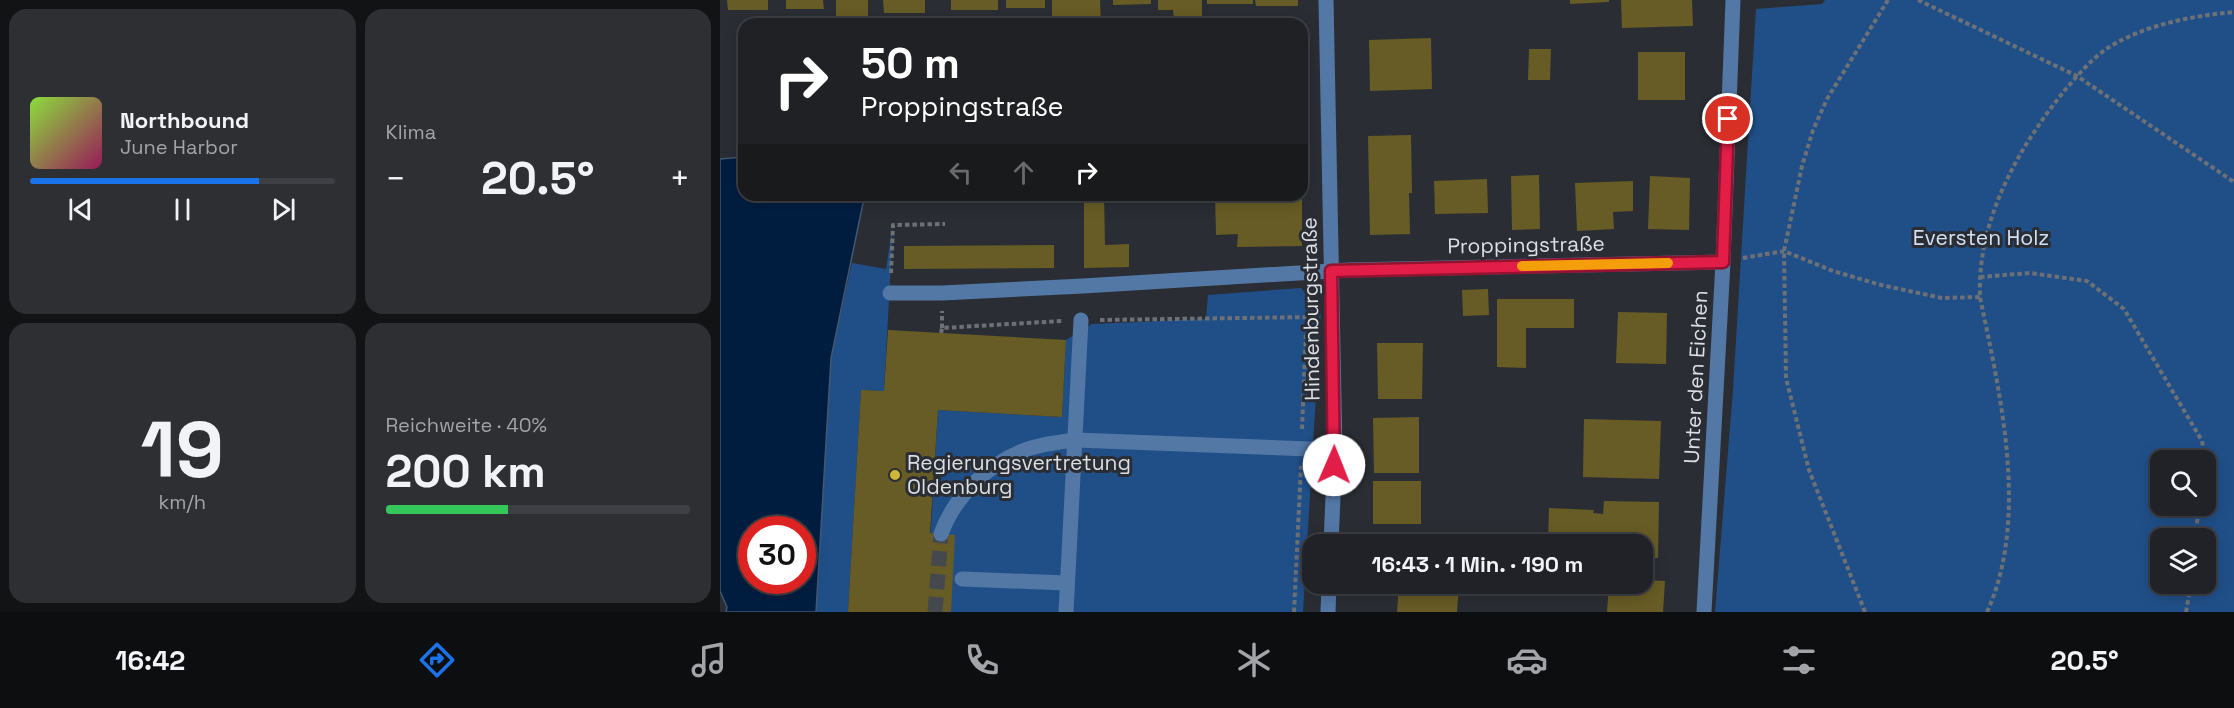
<!DOCTYPE html>
<html lang="de">
<head>
<meta charset="utf-8">
<style>
	body { margin:0; font-family:"Space Grotesk",sans-serif; background:#2d2f33; color:#f1f3f6; height:100vh; display:flex; flex-direction:column; font-size:22px; white-space:nowrap }
	* { box-sizing:border-box; margin:0 }
	p { font-size:20px; color:#a2a4a7 }
	.icon { flex:none; width:33px; height:33px; fill:none; stroke:currentColor; stroke-width:2; stroke-linecap:round; stroke-linejoin:round }
	.map { position:relative; flex:1; overflow:hidden }
	.drawer { display:flex; flex-direction:column; gap:9px; padding:9px; background:#121315; width:720px }
	.drawer>* { flex:none }
	.banner { position:absolute; left:18px; top:18px; width:570px; height:183px; border-radius:18px; box-shadow:0 3px 15px #0003,0 0 0 2px #3d3f44; background:#202124; color:#fff; overflow:hidden }
	.tools { position:absolute; left:1430px; top:450px; display:grid; gap:12px }
	.tools a { display:grid; place-items:center; width:66px; height:66px; border-radius:12px; background:#202227; box-shadow:0 3px 15px #0003,0 0 0 2px #3d3f44; font-size:30px }
	.speed { position:absolute; left:18px; top:516px; display:flex; gap:12px; font-size:30px; font-weight:700; text-align:center }
	.speed>* { display:grid; place-content:center; width:78px; height:78px; border-radius:50%; background:#202227; box-shadow:0 3px 15px #0003,0 0 0 2px #3d3f44; line-height:1 }
	.speed .limit { border:9px solid #d22; background:#fff; color:#111 }
	.pin { position:absolute; display:grid; place-items:center; width:51px; height:51px; color:#fff; margin:-26px; border:3px solid #fff; border-radius:50%; box-shadow:0 2px 6px #0007 }
	.me { position:absolute; width:66px; margin:-33px; rotate:1deg; stroke-linejoin:round; filter:drop-shadow(0 0 4px #0008) }
	.turn { display:flex; align-items:center; gap:21px; height:126px; padding:0 24px; font-size:27px }
	.turn .icon { width:78px; height:78px; stroke-width:2.5 }
	.turn b { display:block; font-size:42px; line-height:51px }
	.lanes { display:flex; align-items:center; height:57px; padding:0 24px; background:#0003; justify-content:center; gap:30px; direction:ltr }
	.lanes .off { opacity:.35 }
	.big { font-size:45px; font-weight:800; line-height:1.1 }
	.drawer .card { flex:1; display:flex; flex-direction:column; justify-content:center; gap:9px; min-width:0; padding:0 21px; border-radius:18px; background:#2d2f33 }
	.drawer .dial { align-items:center; gap:0 }
	.dial b { font-size:78px; line-height:1 }
	.song { display:flex; align-items:center; gap:18px }
	.cover { width:72px; height:72px; border-radius:9px; background:linear-gradient(135deg,hsl(90 70% 55%),hsl(330 70% 35%)) }
	.played { height:6px; border-radius:3px; background:linear-gradient(90deg,#1a73e8 75%,#3d3f44 75%) }
	.keys { display:flex; justify-content:space-around; direction:ltr }
	.heat { display:flex; justify-content:space-between; align-items:center; font-size:33px; direction:ltr }
	.charge { height:9px; border-radius:4px; background:linear-gradient(90deg,#34c759 40%,#3d3f44 0) }
	.drawer .tiles { flex:1; display:grid; gap:9px; grid-template-columns:repeat(2,1fr) }
	.trip { position:absolute; left:582px; top:534px; width:351px; height:60px; border-radius:18px; background:#202227; box-shadow:0 3px 15px #0003,0 0 0 2px #3d3f44; font-weight:800; line-height:60px; text-align:center }
	.menu { display:flex; height:96px; justify-content:space-around; align-items:center; background:#0d0e10; color:#a2a4a7 }
	.menu .icon { width:42px; height:42px }
	.menu .on { color:#1a73e8 }
	.menu b { font-size:27px; color:#f1f3f6 }
	main { display:flex; flex:1; min-height:0 }
	.map>svg:first-child { display:block }
	.green { fill:#204f88; fill-rule:evenodd }
	.water { fill:#001d40; stroke:#425771; stroke-width:1.5; fill-rule:evenodd }
	.building { fill:#675c25 }
	.lines { fill:none; stroke-linecap:round; stroke-linejoin:round }
	.minor-tunnel { stroke:#45494e; stroke-width:15; stroke-dasharray:15 8; stroke-linecap:butt }
	.path { stroke:#6d7176; stroke-width:4; stroke-dasharray:4.5 3; stroke-linecap:butt }
	.minor { stroke:#5378a6; stroke-width:15 }
	.route-casing { stroke:#92132f; stroke-width:15 }
	.route { stroke:#e11d48; stroke-width:10 }
	.slow { stroke:#f59e0b; stroke-width:10 }
	.poi-dot { fill:#cfb837; stroke:#2a2e34; stroke-width:2 }
	.labels { text-anchor:middle; stroke-width:6; stroke-linejoin:round; paint-order:stroke }
	.park-label { font-size:21px; fill:#d2e1f5; stroke:#2a2e34 }
	.street-label { font-size:21px; fill:#dcdfe3; stroke:#2a2e34 }
	.poi-label { font-size:21px; fill:#dcdfe3; stroke:#2a2e34; text-anchor:start }
</style>
</head>
<body>
<main>
<section class="drawer">
<div class="tiles">
<div class="card">
<div class="song"><i class="cover"></i><div><b>Northbound</b><p>June Harbor</p></div></div>
<div class="played"></div>
<div class="keys"><svg class="icon" aria-label="previous" viewBox="0 0 24 24"><path d="M18 5L8 12l10 7zM5 5v14"/></svg><svg class="icon" aria-label="pause" viewBox="0 0 24 24"><path d="M8 5v14M16 5v14"/></svg><svg class="icon" aria-label="next" viewBox="0 0 24 24"><path d="M6 5l10 7-10 7zM19 5v14"/></svg></div>
</div>
<div class="card"><p>Klima</p>
<div class="heat"><a>−</a><b class="big">20.5°</b><a>+</a></div>
</div>
<div class="card dial"><b>19</b><p>km/h</p></div>
<div class="card"><p>Reichweite · 40%</p><b class="big">200 km</b><div class="charge"></div></div>
</div>
</section>
<div class="map">
<svg width="1514" height="612" viewBox="0 0 1514 612">
	<rect width="100%" height="100%" fill="#2a2e34"/>
	<!-- green -->
	<path class="green" d="M1105,0h409v612h-519l18,-222 23,-381 66,-5zM1485,460v46h-45v-46zM1440,538h45v46h-45z
		M173,225l-9,166 -23,-1 -13,222h-32l15,-254 21,-95 34,6z
		M581,288l20,23 -18,301h-377l12,-202 124,7 4,-77 26,-16 114,-5 2,-24z"/>
	<!-- water -->
	<path class="water" d="M24,157v38h115l4,8 -32,155 -15,254h-90l1,-5 -7,-16v-432zM32,530h50v50h-50z"/>
	<!-- building -->
	<path class="building" d="M7,0h41v10h-40z
		M66,0h37l1,9h-38z
		M116,0h32v24h-32z
		M163,0h42v13h-41z
		M231,0h47v10h-47z
		M286,0h39v8h-39z
		M332,0h48l1,24h-49z
		M393,0h38v4l-38,1z
		M438,0h44v19h-28l-1,-9h-15z
		M487,0h46v4h-46z
		M535,0h43v6h-42z
		M850,0h39v2l-39,2z
		M901,0h71l1,26 -71,2z
		M711,38l1,51 -62,2 -1,-51z
		M809,49h22l-1,31h-22z
		M918,52h47v48h-47z
		M691,135l1,58h-3l1,41 -40,1 -2,-99z
		M819,175l1,54 -28,1 -1,-54z
		M930,176l40,2 -1,52 -41,-1z
		M767,179l1,34 -53,1 -1,-33z
		M913,181v30l-20,1 1,17 -37,2 -2,-48z
		M364,195h20l1,50 24,-1v23l-45,1z
		M582,195v51l-65,1 1,-13 -22,1 -1,-39z
		M334,245v23l-150,1v-23z
		M768,289l1,26 -26,1 -1,-26z
		M777,299h77v29h-48v40l-29,-1z
		M898,312l49,1 -1,51 -50,-1z
		M168,330l178,10 -4,77 -124,-7 -8,123 25,2 -4,77h-103l13,-222 23,1z
		M657,343h46l-1,56h-44z
		M699,417v56h-45l-1,-55z
		M864,419l77,2 -2,58 -76,-2z
		M653,481h48v43h-48z
		M884,501l55,1 -1,56h-16v-14h-36l1,-10 -17,-1 -1,11 -41,-1 1,-35 45,2 -1,3 10,1z
		M922,580l23,1 -2,31h-56l2,-28h33z
		M679,584h60l-2,28h-60z"/>
	<g class="lines">
		<!-- minor-tunnel -->
		<path class="minor-tunnel" d="M215,612l6,-78"/>
		<!-- path -->
		<path class="path" d="M1198,0l159,76 157,106
			M1023,258l41,-7 49,20 48,14 61,13 38,-1
			M171,273l2,-48 52,-1
			M1260,277l50,-4 57,8 37,28 78,132 6,34 -3,10
			M380,320l214,-3
			M222,328v-17
			M221,333l1,-5 120,-7
			M582,429l4,-97 4,-16
			M1474,538l6,-32
			M574,612l7,-146
			M1145,612l-56,-142 -23,-92 -2,-127 18,-85 11,-36 14,-31 61,-99
			M1267,612c43,-94 13,-218 -7,-315 -3,-77 38,-149 85,-207 13,-15 29,-34 46,-44 37,-22 81,-30 123,-34
			M1466,612l5,-28"/>
		<!-- minor -->
		<path class="minor" d="M606,0l9,450 -4,94
			M170,293h52l141,-7 265,-16 375,-8
			M221,534c13,-37 47,-70 84,-84 16,-6 34,-8 51,-10l259,10
			M242,579l105,4
			M346,612l15,-292
			M608,612l1,-28
			M984,612l19,-350 10,-262"/>
	</g>
	<g class="lines">
		<defs>
			<path id="route" d="M614,465l-3,-194 392,-9 5,-143"/>
		</defs>
		<!-- route casing -->
		<use href="#route" class="route-casing"/>
		<!-- route -->
		<use href="#route" class="route"/>
		<!-- slow -->
		<path class="slow" d="M802,266l146,-3"/>
	</g>
	<!-- markers -->
	<circle class="poi-dot" cx="175" cy="475" r="6"/>
	<g class="labels">
		<!-- park labels -->
		<g class="park-label">
			<text x="1261" y="245">Eversten Holz</text>
		</g>
		<!-- street labels -->
		<g class="street-label">
			<text transform="translate(806 245) rotate(-1)" y="7">Proppingstraße</text>
			<text transform="translate(591 309) rotate(-91)" y="7">Hindenburgstraße</text>
			<text transform="translate(976 377) rotate(-87)" y="7">Unter den Eichen</text>
		</g>
		<!-- poi labels -->
		<g class="poi-label">
			<text x="187" y="470">Regierungsvertretung<tspan x="187" dy="24">Oldenburg</tspan></text>
		</g>
	</g>
</svg>
<div class="tools">
<a><svg class="icon" aria-label="search" viewBox="0 0 24 24"><circle cx="10" cy="10" r="6"/><path d="M15 15l6 6"/></svg></a>
<a><svg class="icon" aria-label="layers" viewBox="0 0 24 24"><path d="M12 4l9 5-9 5-9-5zM3 14l9 5 9-5"/></svg></a>
</div>
<div class="speed"><div class="limit">30</div></div>
<div class="pin" style="left:1008px;top:119px;background:#d93025"><svg class="icon" aria-label="arrive" viewBox="0 0 24 24"><path d="M6 21V4h12l-3 4 3 4H6"/></svg></div>
<svg class="me" style="left:614px;top:465px" viewBox="-20 -20 40 40"><circle r="19" fill="#fff"/><path d="M0-13L10 11 0 6-10 11z" fill="#e11d48"/></svg>
<div class="trip">16:43 · 1 Min. · 190 m</div>
<div class="banner">
<div class="turn"><svg class="icon" aria-label="right" viewBox="0 0 24 24"><path d="M7 20v-9h11M14 6l5 5-5 5"/></svg><div><b>50 m</b>Proppingstraße</div></div>
<div class="lanes"><svg class="icon off" aria-label="left" viewBox="0 0 24 24"><path d="M17 20v-9H6M10 6l-5 5 5 5"/></svg><svg class="icon off" aria-label="ahead" viewBox="0 0 24 24"><path d="M12 20V5M6 11l6-6 6 6"/></svg><svg class="icon" aria-label="right" viewBox="0 0 24 24"><path d="M7 20v-9h11M14 6l5 5-5 5"/></svg></div>
</div>
</div>
</main>
<nav class="menu">
<b>16:42</b>
<svg class="icon on" aria-label="directions" viewBox="0 0 24 24"><path d="M12 3l9 9-9 9-9-9zM9 14v-3h6M13 9l2 2-2 2"/></svg>
<svg class="icon" aria-label="music" viewBox="0 0 24 24"><path d="M9 18V5l10-2v13"/><circle cx="6" cy="18" r="3"/><circle cx="16" cy="16" r="3"/></svg>
<svg class="icon" aria-label="phone" viewBox="0 0 24 24"><path d="M5 4h4l2 5-3 2q2 4 5 5l2-3 5 2v4C11 20 4 13 5 4z"/></svg>
<svg class="icon" aria-label="climate" viewBox="0 0 24 24"><path d="M12 3v18M4 7l16 10M4 17L20 7"/></svg>
<svg class="icon" aria-label="car" viewBox="0 0 24 24"><path d="M5 17H2v-5l4-1 3-4h7l3 4 3 1v5h-3M9 17h6M6 11h13"/><circle cx="7" cy="17" r="2"/><circle cx="17" cy="17" r="2"/></svg>
<svg class="icon" aria-label="filters" viewBox="0 0 24 24"><path d="M4 7h16M4 17h16"/><circle cx="9" cy="7" r="2"/><circle cx="15" cy="17" r="2"/></svg>
<b>20.5°</b>
</nav>
</body>
</html>
